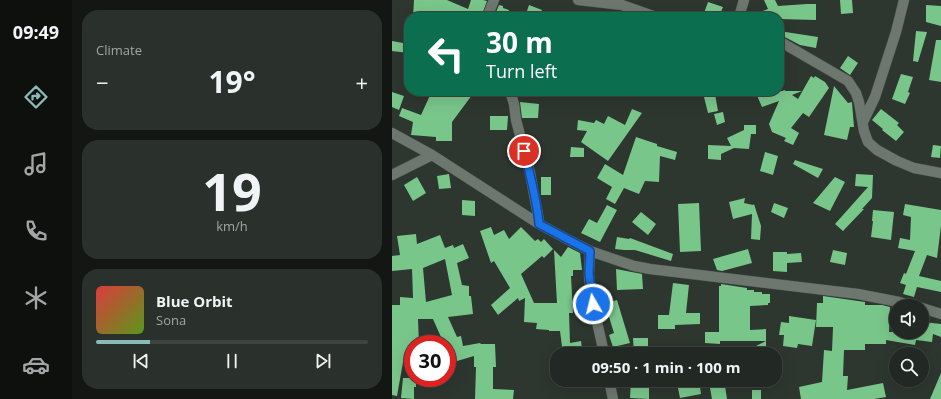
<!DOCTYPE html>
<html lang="en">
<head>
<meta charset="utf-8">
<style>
	body { margin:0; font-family:"Open Sans",sans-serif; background:#2a302b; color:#f1f3f6; height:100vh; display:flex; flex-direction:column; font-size:15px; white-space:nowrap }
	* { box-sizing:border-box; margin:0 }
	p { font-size:13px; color:#a2a6a6 }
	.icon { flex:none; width:22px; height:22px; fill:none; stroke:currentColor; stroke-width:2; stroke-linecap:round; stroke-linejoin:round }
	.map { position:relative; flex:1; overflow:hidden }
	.panel { display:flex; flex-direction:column; gap:10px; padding:10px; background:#131613; width:320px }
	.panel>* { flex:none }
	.top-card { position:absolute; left:12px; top:12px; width:380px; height:84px; border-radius:16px; box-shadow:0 4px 16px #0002,0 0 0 1px #3f4441; background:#0b6e4f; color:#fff; overflow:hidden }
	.controls { position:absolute; left:497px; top:299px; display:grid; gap:8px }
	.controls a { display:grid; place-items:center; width:40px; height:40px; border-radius:50%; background:#222823; box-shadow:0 4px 16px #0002,0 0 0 1px #3f4441; font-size:20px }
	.speed { position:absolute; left:12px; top:335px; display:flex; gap:8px; font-size:20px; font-weight:700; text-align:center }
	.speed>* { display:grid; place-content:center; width:52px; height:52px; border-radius:50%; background:#222823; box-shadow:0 4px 16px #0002,0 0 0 1px #3f4441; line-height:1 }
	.speed .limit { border:6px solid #d22; background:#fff; color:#111 }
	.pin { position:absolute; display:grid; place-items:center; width:34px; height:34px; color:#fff; margin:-17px; border:2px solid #fff; border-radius:50%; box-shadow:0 1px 4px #0007 }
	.me { position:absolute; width:44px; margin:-22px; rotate:352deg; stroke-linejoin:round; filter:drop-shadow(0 0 3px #0008) }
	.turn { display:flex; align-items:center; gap:14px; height:84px; padding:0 16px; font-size:18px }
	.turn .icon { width:52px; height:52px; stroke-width:2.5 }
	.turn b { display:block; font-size:28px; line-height:34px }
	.big { font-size:30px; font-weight:700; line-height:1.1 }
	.panel .widget { flex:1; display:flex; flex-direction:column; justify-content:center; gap:6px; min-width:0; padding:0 14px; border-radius:16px; background:#2a302b }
	.panel .dial { align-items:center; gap:0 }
	.dial b { font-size:52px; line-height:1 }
	.song { display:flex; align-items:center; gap:12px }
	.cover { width:48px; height:48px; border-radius:6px; background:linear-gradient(135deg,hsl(0 70% 55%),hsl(90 70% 35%)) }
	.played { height:4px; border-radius:2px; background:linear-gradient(90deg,#8bbbb9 20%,#3f4441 20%) }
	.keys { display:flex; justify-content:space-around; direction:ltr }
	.heat { display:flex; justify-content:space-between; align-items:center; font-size:22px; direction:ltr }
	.trip { position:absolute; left:158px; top:347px; width:232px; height:40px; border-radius:16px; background:#222823; box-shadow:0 4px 16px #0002,0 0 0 1px #3f4441; font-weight:700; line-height:40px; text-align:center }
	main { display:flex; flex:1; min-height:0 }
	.tabs { display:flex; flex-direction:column; width:72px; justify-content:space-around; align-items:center; background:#0e100e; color:#a2a6a6 }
	.tabs .icon { width:28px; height:28px }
	.tabs .selected { color:#8bbbb9 }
	.tabs b { font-size:18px; color:#f1f3f6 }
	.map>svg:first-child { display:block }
	.building { fill:#79c68b; fill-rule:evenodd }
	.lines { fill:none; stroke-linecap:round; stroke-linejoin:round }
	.minor-casing { stroke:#4c544e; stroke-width:11 }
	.minor { stroke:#6d776f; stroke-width:10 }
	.route-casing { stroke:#114b97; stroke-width:10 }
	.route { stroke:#1a73e8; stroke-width:7 }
</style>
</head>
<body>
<main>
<nav class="tabs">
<b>09:49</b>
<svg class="icon selected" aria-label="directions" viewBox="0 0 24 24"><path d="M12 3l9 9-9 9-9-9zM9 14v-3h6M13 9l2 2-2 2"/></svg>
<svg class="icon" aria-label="music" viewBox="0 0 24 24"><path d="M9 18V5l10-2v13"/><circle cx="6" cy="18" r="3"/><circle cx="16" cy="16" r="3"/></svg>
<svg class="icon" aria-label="phone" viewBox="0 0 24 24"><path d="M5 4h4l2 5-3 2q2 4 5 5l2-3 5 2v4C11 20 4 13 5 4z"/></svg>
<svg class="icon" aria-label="climate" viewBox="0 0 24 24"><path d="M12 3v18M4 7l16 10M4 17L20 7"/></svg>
<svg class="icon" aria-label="car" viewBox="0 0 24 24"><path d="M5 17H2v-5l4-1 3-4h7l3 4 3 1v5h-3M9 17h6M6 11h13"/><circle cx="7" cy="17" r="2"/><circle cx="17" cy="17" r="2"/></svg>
</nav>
<section class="panel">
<div class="widget"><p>Climate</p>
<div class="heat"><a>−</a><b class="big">19°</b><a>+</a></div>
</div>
<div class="widget dial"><b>19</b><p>km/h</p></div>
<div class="widget">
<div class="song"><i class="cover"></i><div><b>Blue Orbit</b><p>Sona</p></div></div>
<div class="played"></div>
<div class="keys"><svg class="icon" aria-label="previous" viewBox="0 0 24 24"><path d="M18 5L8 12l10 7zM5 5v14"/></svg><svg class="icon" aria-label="pause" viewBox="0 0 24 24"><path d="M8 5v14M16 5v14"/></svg><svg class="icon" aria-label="next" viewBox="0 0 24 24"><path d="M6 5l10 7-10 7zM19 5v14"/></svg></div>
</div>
</section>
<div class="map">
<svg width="549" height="399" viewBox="0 0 549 399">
	<rect width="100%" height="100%" fill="#2d362f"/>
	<!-- building -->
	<path class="building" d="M22,0h33l21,9 3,-9h12l4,1 -6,16h-68z
		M372,0h11l3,6 29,-2h9v16l-37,-1v-2h-29v-1l18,-7z
		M448,0h12l1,13 -12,1z
		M316,2l15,5 -4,10h-4l-11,-4z
		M107,5l4,1v2l6,2 -2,7h-13z
		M137,5l13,5 -2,7h-15z
		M534,5l15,1v20l-15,-4z
		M387,31l39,6 -2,11 -16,-3 -21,-11z
		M524,31l11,1 -9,30 -5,-1z
		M544,40h5v42l-12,-2z
		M0,41l17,3v9l-17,-2z
		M456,56l10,7 -8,12 -10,-7z
		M509,74l12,3 -5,15 2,1 -5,11 -13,-5z
		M419,76l3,2 1,-2 10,6 4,6 -20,29 -6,-4 -12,15 8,5 -6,12 -9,-4 2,-3 -14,-6 -3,-8 10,-23 -17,6 -7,-16h28l1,-1 2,1h16l-10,4 6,4z
		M442,86l14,17 4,-1v1l2,24h-4l-3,13 -23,-5z
		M40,91h43l-23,31v19h-16v-4l-25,-2 2,-13 -14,-6 3,-8 19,7z
		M0,92l12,4 -5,14 -7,-3z
		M323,94l3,17 -10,2 -4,-16z
		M128,102l19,2 -1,14h-16z
		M240,109l10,4 -34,48 -27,-19 6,-11 -10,-1 1,-10 16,3 2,-3 8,4 4,-8 17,9z
		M489,109l18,14 -2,2 7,7 -8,9 -14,-11 1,-1 -11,-9z
		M331,112l2,10 -8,3 -3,-11z
		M98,116h18l-1,14h-17z
		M352,125h12v9h-5l-2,15 -15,-1 -13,6v6l-13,-1v-14l23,1 -4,-8 17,-8z
		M244,137l21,7v2l20,6 -2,8 -15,-4 -1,26 -14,-1 -6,13 -15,-6 -9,16 -9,-5 6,-12 -15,-9 8,-14 18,11z
		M541,145l8,1 -1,12 -9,-1z
		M179,147l13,1v9h-14z
		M373,152l13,4 -5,19 -13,-4z
		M403,160l28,9 -5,9 -25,-14z
		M57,174l2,14 -12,1 -2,-13z
		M464,174l17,1 -1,23 -10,11h2l-21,22 -8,-7 33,-37 -13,-1z
		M25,177l9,16 -13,8 -9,-16z
		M149,177h10v18h-10z
		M443,177l10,5 -15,29 -17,-8z
		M353,198l-1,5 9,2 1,-1 7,22 -1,14 -9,-1 1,-25 -19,5 -4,-17z
		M70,200l13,1v15l-13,-1z
		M307,203l2,48 -21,1 -2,-48z
		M382,203l14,5 -4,10 -13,-6z
		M513,204l36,6v16l-4,32 -10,-3 -8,21 22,5v11l-24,-5 -3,10 -11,-3 3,-9 -6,-2 4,-10 2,1 9,-23 -17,-3 2,-10 10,2 1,-23 -8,-2z
		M215,205l10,5 -17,32 -19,-9 8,-14 8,4z
		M481,210l21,2 -3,28 -20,-3 2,-16h-1z
		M249,212l15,12 -8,11 -16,-13z
		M99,227l3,8 10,-5 5,9 12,-12 14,14 3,-2 3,3 3,-3 9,10 -9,9 -2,-2 -21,18 13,29h23l-3,-53 7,7 7,-10 12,6 2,17h-9v6h-2l2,37h-4l1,30 11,-2 1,9 -3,1 1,3h-17l-3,-23h-11v-1l-13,-1 1,-6 -13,-1 1,-24 -6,3 -1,-3 -20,17 -7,-10 19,-17 -16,-27 -3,2 -11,-32z
		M24,234l1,10 23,-9 5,13 8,-3 1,3 9,-4 6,14 -12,5 5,22 7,1v10h2l2,18 -25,3 9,20 4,-1 2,10 17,-3 1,1h14l1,23h-3v22l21,1 -1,9h-38l1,-32h-2v-11l-27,8v-20h-3l-11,-25h-15l1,25h-6v7h-8l-8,45 -5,-1v-90h8v-8l13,1 -1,-29 -20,2v-15l8,-1 -3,-19zM53,259l7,36 -26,7 -3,-34z
		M225,237l12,2 1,-1 43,16 -2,7 -36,-11h-11l-9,-1z
		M356,249l4,14 -30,8 -5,-1 -4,-11z
		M441,250l14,3 -2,12 -15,-3z
		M381,252h14v2l14,-1 1,9 -15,1v9l-14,-1z
		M224,269l26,5 1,15 -26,1z
		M281,283l16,2 -3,28h14v11l-25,1v4h-17v-14h11z
		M329,284l26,4v2h7v2h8v2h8v9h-2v2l-18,1v24l16,-1v12h-46v3l-15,-1v-11h14v-46h2z
		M431,296l42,6v3h17l8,2 -1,25h33l1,-10 18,2v13l-8,-3 -1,8 -16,-2 -1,5 -29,-5v4h-21v6h-21l-1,26h5l-1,14 36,-7 3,14 -12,2h-73l-2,-12 23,-5 2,-32 8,1 1,-24h-17l1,-24h6z
		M225,300l13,43 -17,4 -4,-12 5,-2 -9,-29z
		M397,316l27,4 -4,26 -14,-2 -1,4 -14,-2 1,-11h-5l2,-13 8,1z
		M241,338h15v16h-14z
		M374,341v13l-24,-1z
		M549,373v26h-11z
		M11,378h13v9h-2v12l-13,-1z
		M239,380h18v19l-19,-1z
		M299,380h8l2,14 -21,4 -3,-15z
		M333,386l2,13h-15l-2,-11z
		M360,390h9v9h-9z"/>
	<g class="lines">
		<defs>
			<path id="minor" d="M186,0l44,5 34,12
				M95,17l7,-17
				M347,17l5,-17
				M387,41l69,40 8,12 3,9 5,29 4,11 9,8 20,11 17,7 27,5
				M118,91l4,13 2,16 14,53 8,42 1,9
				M471,122l12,-25 21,-65 8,-32
				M0,133l40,22 107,69 28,15 23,12 44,15 16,3 208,25 41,8 16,4
				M0,175l40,-20
				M198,251c0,8 -1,16 -1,24 2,27 10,53 15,79
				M530,308l19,6
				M217,380l4,19"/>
		</defs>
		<!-- minor casing -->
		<use href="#minor" class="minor-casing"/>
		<!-- minor -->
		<use href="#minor" class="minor"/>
	</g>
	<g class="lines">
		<defs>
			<path id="route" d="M132,151c6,24 13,48 15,73l51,27 -1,23 4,30"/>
		</defs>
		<!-- route casing -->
		<use href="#route" class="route-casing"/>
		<!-- route -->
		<use href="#route" class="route"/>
	</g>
</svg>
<div class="controls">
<a><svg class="icon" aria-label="sound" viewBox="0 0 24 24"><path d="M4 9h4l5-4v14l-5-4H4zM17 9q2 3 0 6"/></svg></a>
<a><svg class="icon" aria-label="search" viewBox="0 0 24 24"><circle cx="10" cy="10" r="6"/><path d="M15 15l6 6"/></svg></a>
</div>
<div class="speed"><div class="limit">30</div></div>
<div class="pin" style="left:132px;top:151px;background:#d93025"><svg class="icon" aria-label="arrive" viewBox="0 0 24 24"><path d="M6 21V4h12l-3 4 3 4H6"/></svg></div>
<svg class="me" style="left:201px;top:304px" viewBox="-20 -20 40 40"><circle r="17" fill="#1a73e8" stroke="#fff" stroke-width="3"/><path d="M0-11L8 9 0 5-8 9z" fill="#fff"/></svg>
<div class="trip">09:50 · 1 min · 100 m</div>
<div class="top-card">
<div class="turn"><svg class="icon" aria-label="left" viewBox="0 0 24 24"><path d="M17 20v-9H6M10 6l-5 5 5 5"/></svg><div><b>30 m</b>Turn left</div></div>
</div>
</div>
</main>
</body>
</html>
